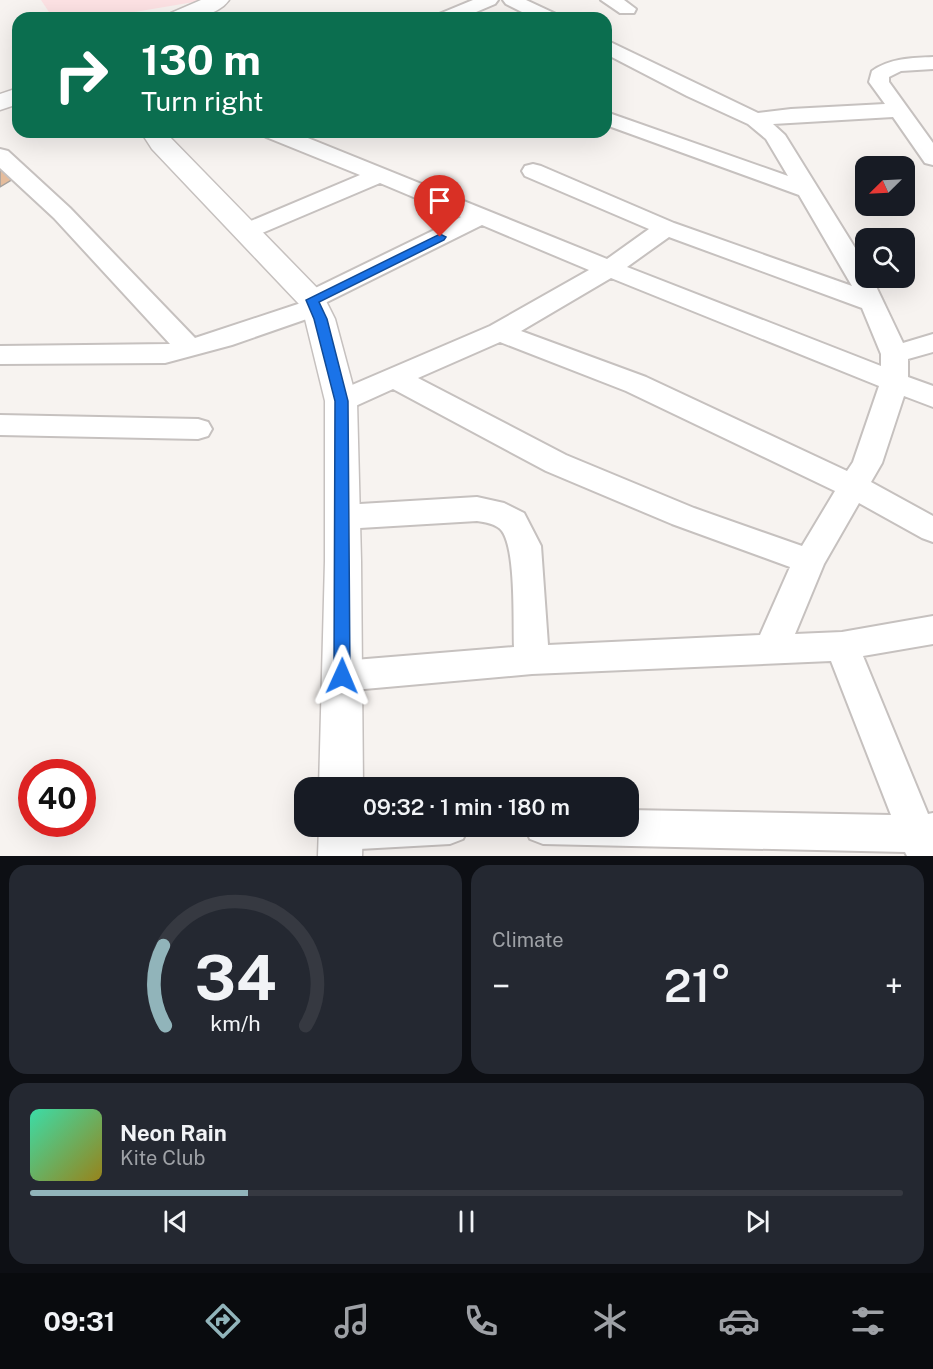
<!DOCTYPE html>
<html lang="en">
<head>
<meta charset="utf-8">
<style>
	body { margin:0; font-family:"Public Sans",sans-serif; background:#242831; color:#f1f3f6; height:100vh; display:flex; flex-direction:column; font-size:22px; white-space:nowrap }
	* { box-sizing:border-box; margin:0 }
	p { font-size:20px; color:#9ea1a6 }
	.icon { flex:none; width:33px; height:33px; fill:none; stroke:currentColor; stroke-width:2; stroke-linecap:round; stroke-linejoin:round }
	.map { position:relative; height:856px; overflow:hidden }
	.panel { display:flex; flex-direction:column; gap:9px; padding:9px; background:#0d0f14; flex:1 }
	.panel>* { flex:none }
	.hud { position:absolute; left:12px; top:12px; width:600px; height:126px; border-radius:18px; box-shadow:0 6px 24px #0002; background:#0b6e4f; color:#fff; overflow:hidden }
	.needle { width:39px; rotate:246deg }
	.buttons { position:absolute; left:855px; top:156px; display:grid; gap:12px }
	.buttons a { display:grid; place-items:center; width:60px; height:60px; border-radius:12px; background:#171b24; box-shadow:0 6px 24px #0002; font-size:30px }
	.speed { position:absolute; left:18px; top:759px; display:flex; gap:12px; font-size:30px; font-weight:700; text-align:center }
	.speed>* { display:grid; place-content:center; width:78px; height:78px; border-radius:50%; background:#171b24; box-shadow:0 6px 24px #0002; line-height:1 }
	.speed .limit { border:9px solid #d22; background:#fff; color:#111 }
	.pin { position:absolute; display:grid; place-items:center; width:51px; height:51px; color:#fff; margin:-62px -26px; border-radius:50% 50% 50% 0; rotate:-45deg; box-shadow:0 0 6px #0007 }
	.pin .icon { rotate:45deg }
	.me { position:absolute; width:66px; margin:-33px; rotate:1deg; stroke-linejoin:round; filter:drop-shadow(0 0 4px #0008) }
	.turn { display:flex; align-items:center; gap:21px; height:126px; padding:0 30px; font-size:27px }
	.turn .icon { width:78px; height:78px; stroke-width:2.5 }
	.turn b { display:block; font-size:42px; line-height:51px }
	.big { font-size:45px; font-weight:600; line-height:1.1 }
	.panel .tile { flex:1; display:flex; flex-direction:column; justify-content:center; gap:9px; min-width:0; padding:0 21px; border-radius:18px; background:#242831 }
	.panel .dial { align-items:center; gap:0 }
	.dial svg { height:156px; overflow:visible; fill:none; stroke:#363941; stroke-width:7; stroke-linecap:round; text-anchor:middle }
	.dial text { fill:#f1f3f6; stroke:none }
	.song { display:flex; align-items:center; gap:18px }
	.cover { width:72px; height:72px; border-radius:9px; background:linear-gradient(135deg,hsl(160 70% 55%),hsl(50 70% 35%)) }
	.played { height:6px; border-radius:3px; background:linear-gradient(90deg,#91b4ba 25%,#363941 25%) }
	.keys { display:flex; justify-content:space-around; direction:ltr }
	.heat { display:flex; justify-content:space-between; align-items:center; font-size:33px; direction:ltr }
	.panel .tiles { flex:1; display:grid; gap:9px; grid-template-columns:1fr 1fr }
	.tile:last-child { grid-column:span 2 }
	.trip { position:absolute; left:294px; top:777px; width:345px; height:60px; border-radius:18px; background:#171b24; box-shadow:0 6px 24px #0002; font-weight:600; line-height:60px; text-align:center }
	.tab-bar { display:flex; height:96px; justify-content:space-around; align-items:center; background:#090b0e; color:#9ea1a6 }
	.tab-bar .icon { width:42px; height:42px }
	.tab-bar .active { color:#91b4ba }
	.tab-bar b { font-size:27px; color:#f1f3f6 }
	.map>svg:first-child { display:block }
	.education { fill:#fde2e4 }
	.building { fill:#e5bc9c; stroke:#a4a09d; stroke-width:1.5 }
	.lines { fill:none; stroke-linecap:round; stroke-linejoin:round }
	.minor-casing { stroke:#c6c1bf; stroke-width:4 }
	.tertiary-casing { stroke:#c6c1bf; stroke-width:3 }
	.secondary-casing { stroke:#c6c1bf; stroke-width:3 }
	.minor { fill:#fff; fill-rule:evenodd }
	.tertiary { fill:#fff; fill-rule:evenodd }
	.secondary { fill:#fff; fill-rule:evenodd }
	.route { fill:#1a73e8; stroke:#114b97; stroke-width:1.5 }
</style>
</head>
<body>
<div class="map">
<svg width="933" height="856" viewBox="0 0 933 856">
	<rect width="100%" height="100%" fill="#f7f3f0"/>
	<!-- education -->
	<path class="education" d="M41,0h159v1l-101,17h-46z"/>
	<!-- building -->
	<path class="building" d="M0,167l20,8 -20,12z"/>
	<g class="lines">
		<defs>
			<path id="minor" d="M473,0h25l-3,4 -33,14h-25l2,-4z
				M503,0h23l30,14 2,4h-24l-28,-14z
				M601,0h23l12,9 -2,4h-14z
				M606,40l152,73 33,-4 94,-5 -16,-22 3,-11c18,-13 40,-13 61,-14v12l-32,2 -12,6v5l44,61v22l-8,-2 -32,-46 -120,7 12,11 72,116 9,15v12h6l31,65 30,-9v18l-25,7v18l25,9v21l-29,-11 -22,67 -11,19 62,34v26l-11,-4 -63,-35 -35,61 -29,70 47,-2 91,-16v28l-70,12 65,158 5,-1v43h-26l-2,-4 -362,-8 -13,-5 -6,-13h104v-16l263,5 -60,-154 -299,13 -190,17 -12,-5 -5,-10 5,-10 12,-5 172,-14c-1,-26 2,-97 -12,-116 -5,-7 -17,-9 -25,-10l-134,8 -11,-4 -4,-8 4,-8 11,-4 134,-8 27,6 20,10 17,33 7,99 212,-10 30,-68 -118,-43 -126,-53 -153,-82 -42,19 -10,3 -10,-3 -4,-7 4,-7 159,-68 99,-56 -107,-45 -157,78 3,4 -4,6 -92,32 -67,18 -165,1v-18l170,-2 -116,-126 -54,-50v-19l8,2 62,57 125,130 106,-35 -2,-3 4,-6 158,-77 -81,-34 -125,53 -8,2 -8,-2 -4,-5 4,-5 121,-51 -94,-38 -3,-5h30l314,127 42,-30 -124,-53 -3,-5 3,-5 8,-2 8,2 133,57 178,63 -53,-91 -193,-70v-13l182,64 -22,-37 -18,-15 -61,-28 -81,-42zM669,237l193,71 19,46v12l-254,-99zM611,278l268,108 -26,76 -6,9 -201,-94 -125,-46zM500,342l126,49 209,100 -33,55 -108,-38 -128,-53 -148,-77z
				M0,415l198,4 10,3 4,7 -4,7 -10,3 -198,-4z
				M324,826h145l-6,13 -13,5 -109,6 -14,-5 -5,-13z"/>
			<path id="tertiary" d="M141,132h24l157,161 13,26 22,82 4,160 2,227h-44l6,-227v-160l-20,-82 -6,-15 -147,-155z
				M319,826h44l-1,30h-44z"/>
			<path id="secondary" d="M201,0h28c-13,18 -41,18 -61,18l3,-5z
				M18,88v16l-18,6v-16z"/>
		</defs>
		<!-- minor casing -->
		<use href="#minor" class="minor-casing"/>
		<!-- tertiary casing -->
		<use href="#tertiary" class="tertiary-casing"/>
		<!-- secondary casing -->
		<use href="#secondary" class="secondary-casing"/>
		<!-- minor -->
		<use href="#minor" class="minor"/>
		<!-- tertiary -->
		<use href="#tertiary" class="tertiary"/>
		<!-- secondary -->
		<use href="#secondary" class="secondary"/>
	</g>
	<!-- route -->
	<path class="route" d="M440,234l6,3 -2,3 -125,62 8,17 21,82 2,275 -2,5 -6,2 -6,-2 -2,-5 1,-275 -21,-82 -8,-19z"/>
</svg>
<div class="buttons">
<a><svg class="needle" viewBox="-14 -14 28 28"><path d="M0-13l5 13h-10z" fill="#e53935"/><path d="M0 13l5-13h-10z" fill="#9ea1a6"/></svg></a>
<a><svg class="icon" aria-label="search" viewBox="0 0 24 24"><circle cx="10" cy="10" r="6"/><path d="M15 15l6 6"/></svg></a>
</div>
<div class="speed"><div class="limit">40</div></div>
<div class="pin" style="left:440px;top:237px;background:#d93025"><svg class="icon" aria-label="arrive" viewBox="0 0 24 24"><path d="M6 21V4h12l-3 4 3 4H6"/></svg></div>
<svg class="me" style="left:342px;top:676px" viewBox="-20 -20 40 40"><path d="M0-17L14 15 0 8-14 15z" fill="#1a73e8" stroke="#fff" stroke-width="4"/></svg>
<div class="trip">09:32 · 1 min · 180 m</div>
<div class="hud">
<div class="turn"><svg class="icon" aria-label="right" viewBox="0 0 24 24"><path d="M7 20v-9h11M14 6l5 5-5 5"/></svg><div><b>130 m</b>Turn right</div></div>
</div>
</div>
<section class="panel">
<div class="tiles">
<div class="tile dial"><svg viewBox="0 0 100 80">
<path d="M14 69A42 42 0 1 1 86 69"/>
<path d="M14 69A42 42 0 0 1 13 28" stroke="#91b4ba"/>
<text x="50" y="56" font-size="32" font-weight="700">34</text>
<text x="50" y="72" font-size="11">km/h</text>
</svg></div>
<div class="tile"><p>Climate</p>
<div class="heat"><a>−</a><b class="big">21°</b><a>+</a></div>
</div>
<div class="tile">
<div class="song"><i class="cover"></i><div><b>Neon Rain</b><p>Kite Club</p></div></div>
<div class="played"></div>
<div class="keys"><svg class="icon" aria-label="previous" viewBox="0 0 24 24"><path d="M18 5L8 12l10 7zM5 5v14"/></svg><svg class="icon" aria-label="pause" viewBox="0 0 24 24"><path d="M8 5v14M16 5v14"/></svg><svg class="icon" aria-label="next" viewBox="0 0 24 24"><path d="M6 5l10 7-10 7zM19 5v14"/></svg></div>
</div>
</div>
</section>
<nav class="tab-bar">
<b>09:31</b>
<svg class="icon active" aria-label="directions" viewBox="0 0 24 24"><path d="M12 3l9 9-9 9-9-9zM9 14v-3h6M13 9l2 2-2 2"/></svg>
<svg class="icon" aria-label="music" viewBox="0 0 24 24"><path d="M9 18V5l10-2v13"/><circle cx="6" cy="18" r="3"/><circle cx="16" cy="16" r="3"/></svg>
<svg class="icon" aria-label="phone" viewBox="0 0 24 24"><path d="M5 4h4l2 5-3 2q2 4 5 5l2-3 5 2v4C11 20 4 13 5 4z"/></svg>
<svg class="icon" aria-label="climate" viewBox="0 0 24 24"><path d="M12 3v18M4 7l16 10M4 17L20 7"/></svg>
<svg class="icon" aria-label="car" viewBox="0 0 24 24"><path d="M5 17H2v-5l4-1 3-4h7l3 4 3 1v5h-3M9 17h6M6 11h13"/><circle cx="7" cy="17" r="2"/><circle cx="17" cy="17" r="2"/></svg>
<svg class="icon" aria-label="filters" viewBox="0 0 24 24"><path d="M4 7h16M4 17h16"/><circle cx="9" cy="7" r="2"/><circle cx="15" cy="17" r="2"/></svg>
</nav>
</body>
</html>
